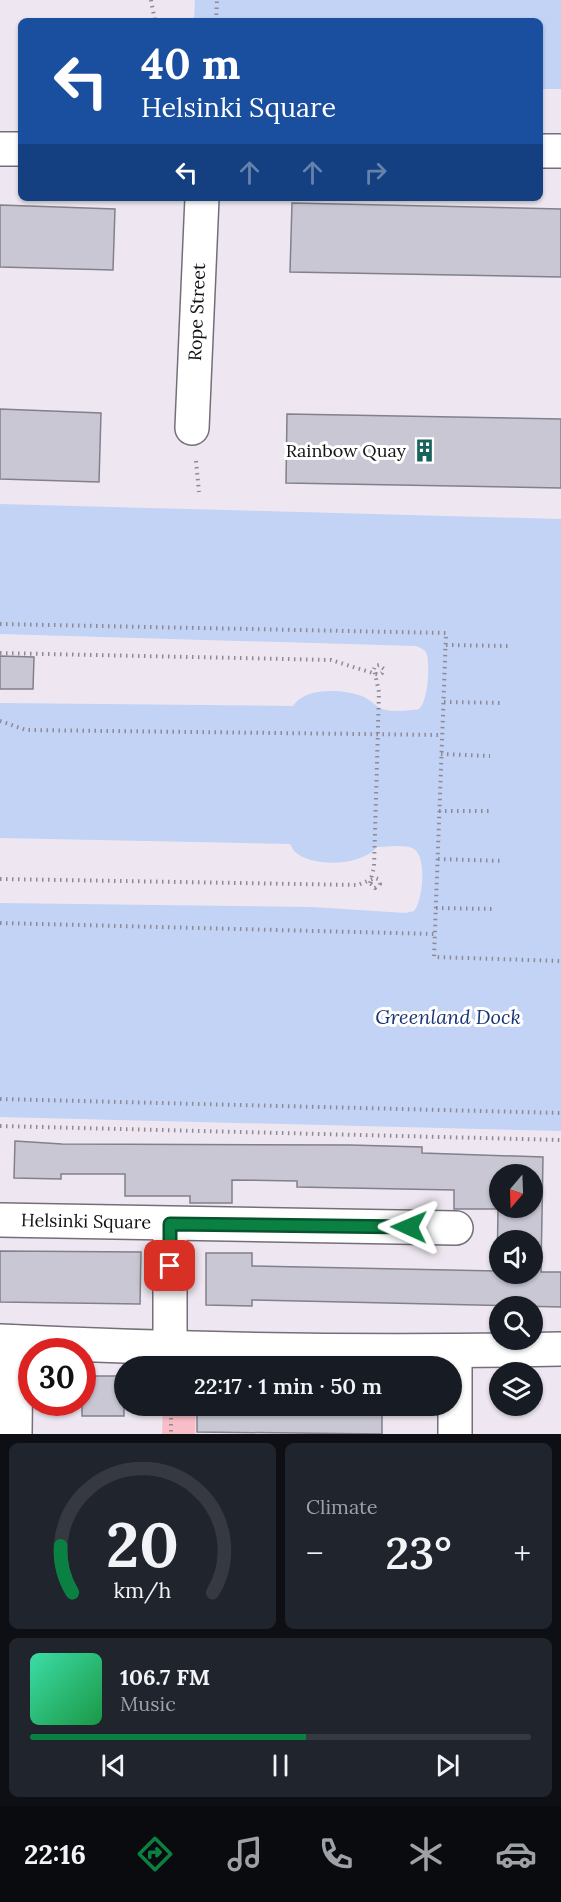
<!DOCTYPE html>
<html lang="en">
<head>
<meta charset="utf-8">
<style>
	body { margin:0; font-family:Lora,serif; background:#20242c; color:#f1f3f6; height:100vh; display:flex; flex-direction:column; font-size:22px; white-space:nowrap }
	* { box-sizing:border-box; margin:0 }
	p { font-size:20px; color:#9ea1a6 }
	.icon { flex:none; width:33px; height:33px; fill:none; stroke:currentColor; stroke-width:2; stroke-linecap:round; stroke-linejoin:round }
	.map { position:relative; height:1434px; overflow:hidden }
	.panel { display:flex; flex-direction:column; gap:9px; padding:9px; background:#0d0f14; flex:1 }
	.panel>* { flex:none }
	.banner { position:absolute; left:18px; top:18px; width:525px; height:183px; border-radius:9px; box-shadow:0 2px 4px #0004; background:#1a4fa0; color:#fff; overflow:hidden }
	.needle { width:39px; rotate:199deg }
	.buttons { position:absolute; left:489px; top:1164px; display:grid; gap:12px }
	.buttons a { display:grid; place-items:center; width:54px; height:54px; border-radius:50%; background:#171b24; box-shadow:0 2px 4px #0004; font-size:30px }
	.speed { position:absolute; left:18px; top:1338px; display:flex; gap:12px; font-size:30px; font-weight:700; text-align:center }
	.speed>* { display:grid; place-content:center; width:78px; height:78px; border-radius:50%; background:#171b24; box-shadow:0 2px 4px #0004; line-height:1 }
	.speed .limit { border:9px solid #d22; background:#fff; color:#111 }
	.pin { position:absolute; display:grid; place-items:center; width:51px; height:51px; color:#fff; margin:-26px; border-radius:12px; box-shadow:0 3px 9px #0006 }
	.me { position:absolute; width:66px; margin:-33px; rotate:271deg; stroke-linejoin:round; filter:drop-shadow(0 0 4px #0008) }
	.turn { display:flex; align-items:center; gap:21px; height:126px; padding:0 24px; font-size:27px }
	.turn .icon { width:78px; height:78px; stroke-width:2.5 }
	.turn b { display:block; font-size:42px; line-height:51px }
	.lanes { display:flex; align-items:center; height:57px; padding:0 24px; background:#0003; justify-content:center; gap:30px; direction:ltr }
	.lanes .off { opacity:.35 }
	.big { font-size:45px; font-weight:600; line-height:1.1 }
	.panel .tile { flex:1; display:flex; flex-direction:column; justify-content:center; gap:9px; min-width:0; padding:0 21px; border-radius:9px; background:#20242c }
	.panel .dial { align-items:center; gap:0 }
	.dial svg { height:156px; overflow:visible; fill:none; stroke:#363941; stroke-width:7; stroke-linecap:round; text-anchor:middle }
	.dial text { fill:#f1f3f6; stroke:none }
	.song { display:flex; align-items:center; gap:18px }
	.cover { width:72px; height:72px; border-radius:9px; background:linear-gradient(135deg,hsl(160 70% 55%),hsl(140 70% 35%)) }
	.played { height:6px; border-radius:3px; background:linear-gradient(90deg,#0b8043 55%,#363941 55%) }
	.keys { display:flex; justify-content:space-around; direction:ltr }
	.heat { display:flex; justify-content:space-between; align-items:center; font-size:33px; direction:ltr }
	.panel .tiles { flex:1; display:grid; gap:9px; grid-template-columns:1fr 1fr }
	.tile:last-child { grid-column:span 2 }
	.trip { position:absolute; left:114px; top:1356px; width:348px; height:60px; border-radius:30px; background:#171b24; box-shadow:0 2px 4px #0004; font-weight:600; line-height:60px; text-align:center }
	.tab-bar { display:flex; height:96px; justify-content:space-around; align-items:center; background:#090b0e; color:#9ea1a6 }
	.tab-bar .icon { width:42px; height:42px }
	.tab-bar .on { color:#0b8043 }
	.tab-bar b { font-size:27px; color:#f1f3f6 }
	.map>svg:first-child { display:block }
	.green { fill:#f8bec8 }
	.water { fill:#c2d3f6 }
	.building { fill:#c8c7d3; stroke:#81808b; stroke-width:1.5; fill-rule:evenodd }
	.lines { fill:none; stroke-linecap:round; stroke-linejoin:round }
	.minor-casing { stroke:#756e78; stroke-width:36 }
	.path { stroke:#8f8a91; stroke-width:4; stroke-dasharray:1.5 4.5; stroke-linecap:butt }
	.minor { stroke:#fff; stroke-width:33 }
	.path-bridge { stroke:#8f8a91; stroke-width:4; stroke-dasharray:1.5 4.5; stroke-linecap:butt }
	.route-casing { stroke:#07532c; stroke-width:15 }
	.route { stroke:#0b8043; stroke-width:10 }
	.labels { text-anchor:middle; stroke-width:6; stroke-linejoin:round; paint-order:stroke }
	.street-label { font-size:18px; fill:#131114; stroke:#fff }
	.poi-label { font-size:18px; fill:#131114; stroke:#fff; text-anchor:end }
	.water-label { font-size:20px; font-style:italic; fill:#1a3475; stroke:#fff }
</style>
</head>
<body>
<div class="map">
<svg width="561" height="1434" viewBox="0 0 561 1434">
	<rect width="100%" height="100%" fill="#eee7f1"/>
	<!-- green -->
	<path class="green" d="M163,1406h33l-1,28h-33z"/>
	<!-- water -->
	<path class="water" d="M195,0h366v89h-21v-68h-346z
		M0,504l561,15v612l-561,-14v-214l312,4 94,6 8,-2c9,-10 13,-54 0,-62 -9,-5 -27,-2 -37,-2 -15,19 -64,21 -82,5 -2,-2 -3,-5 -5,-8l-290,-6v-135l293,3c12,-19 49,-17 69,-10 8,3 13,10 20,13 7,3 29,2 37,0 9,-8 11,-42 8,-54 -1,-5 -6,-7 -11,-9l-416,-12z"/>
	<!-- building -->
	<path class="building" d="M292,203l269,6v68l-271,-5z
		M0,205l115,4 -2,61 -113,-3z
		M0,409l101,4 -2,69 -99,-3z
		M287,414l274,5v69l-275,-5z
		M0,656l34,1 -1,32h-33z
		M15,1141l47,3 288,1 72,2v6l121,4 -2,115h20v35l-309,-7v6l-46,-1v-52h46v13l245,5 1,-62h-44v-19l-157,-3v-6l-65,-1v23h-42v-7h-65v-22h-64v5l-47,-1zM500,1174h32v34h-32zM500,1240h32v34h-32z
		M0,1251l141,1 -1,52 -140,-2z
		M82,1376h42v40h-42z
		M197,1406h185v28l-185,-2z"/>
	<g class="lines">
		<defs>
			<g id="minor">
				<path d="M0,149h21"/>
				<path d="M540,151h21"/>
				<path id="s1" d="M192,428l10,-230"/>
				<path id="s2" d="M0,1220l456,8"/>
				<path d="M0,1341c187,9 374,12 561,8"/>
				<path d="M170,1348v-123"/>
				<path d="M455,1351v83"/>
				<path d="M15,1434l1,-92"/>
			</g>
		</defs>
		<!-- minor casing -->
		<use href="#minor" class="minor-casing"/>
		<!-- path -->
		<path class="path" d="M151,0l4,21
			M216,21l1,-21
			M196,461l3,31
			M0,624l446,9 -12,324 127,4
			M446,645l63,1
			M0,653l331,7 48,15 3,-2 2,-4 -5,-4 -4,1 -1,3
			M444,702l60,1
			M0,721l26,9 416,5
			M441,754l49,2
			M439,811h53
			M438,859l66,2
			M0,879l358,6 17,-7 3,1 2,5 -5,4 -5,-5
			M436,908l58,1
			M0,923l435,11
			M0,1099l561,14
			M0,1126l561,14
			M171,1406v28"/>
		<!-- minor -->
		<use href="#minor" class="minor"/>
		<!-- path-bridge -->
		<path class="path-bridge" d="M370,883l4,-16 5,-175 -5,-23"/>
	</g>
	<g class="lines">
		<defs>
			<path id="route" d="M170,1266v-42l239,3"/>
		</defs>
		<!-- route casing -->
		<use href="#route" class="route-casing"/>
		<!-- route -->
		<use href="#route" class="route"/>
	</g>
	<!-- icons -->
	<defs>
		<symbol id="building-bare" viewBox="-9 -9 18 18"><path d="M-4-6H4V6H1V3H-1V6H-4ZM-2.5-4.3h1.7v1.8h-1.7ZM.8-4.3h1.7v1.8H.8ZM-2.5-1h1.7V.8h-1.7ZM.8-1h1.7V.8H.8Z" fill="#17645f" stroke="#fff" stroke-width="2.5" paint-order="stroke"/></symbol>
	</defs>
	<g fill-rule="evenodd">
		<use href="#building-bare" x="408" y="434" width="33" height="33"/>
	</g>
	<g class="labels">
		<!-- street labels -->
		<g class="street-label">
			<text dy="6" stroke="none"><textPath href="#s1" startOffset="116">Rope Street</textPath></text>
			<text dy="6" stroke="none"><textPath href="#s2" startOffset="86">Helsinki Square</textPath></text>
		</g>
		<!-- poi labels -->
		<g class="poi-label">
			<text x="406" y="457">Rainbow Quay</text>
		</g>
		<!-- water labels -->
		<g class="water-label">
			<text x="448" y="1024">Greenland Dock</text>
		</g>
	</g>
</svg>
<div class="buttons">
<a><svg class="needle" viewBox="-14 -14 28 28"><path d="M0-13l5 13h-10z" fill="#e53935"/><path d="M0 13l5-13h-10z" fill="#9ea1a6"/></svg></a>
<a><svg class="icon" aria-label="sound" viewBox="0 0 24 24"><path d="M4 9h4l5-4v14l-5-4H4zM17 9q2 3 0 6"/></svg></a>
<a><svg class="icon" aria-label="search" viewBox="0 0 24 24"><circle cx="10" cy="10" r="6"/><path d="M15 15l6 6"/></svg></a>
<a><svg class="icon" aria-label="layers" viewBox="0 0 24 24"><path d="M12 4l9 5-9 5-9-5zM3 14l9 5 9-5"/></svg></a>
</div>
<div class="speed"><div class="limit">30</div></div>
<div class="pin" style="left:170px;top:1266px;background:#d93025"><svg class="icon" aria-label="arrive" viewBox="0 0 24 24"><path d="M6 21V4h12l-3 4 3 4H6"/></svg></div>
<svg class="me" style="left:409px;top:1227px" viewBox="-20 -20 40 40"><path d="M0-17L14 15 0 8-14 15z" fill="#0b8043" stroke="#fff" stroke-width="4"/></svg>
<div class="trip">22:17 · 1 min · 50 m</div>
<div class="banner">
<div class="turn"><svg class="icon" aria-label="left" viewBox="0 0 24 24"><path d="M17 20v-9H6M10 6l-5 5 5 5"/></svg><div><b>40 m</b>Helsinki Square</div></div>
<div class="lanes"><svg class="icon" aria-label="left" viewBox="0 0 24 24"><path d="M17 20v-9H6M10 6l-5 5 5 5"/></svg><svg class="icon off" aria-label="ahead" viewBox="0 0 24 24"><path d="M12 20V5M6 11l6-6 6 6"/></svg><svg class="icon off" aria-label="ahead" viewBox="0 0 24 24"><path d="M12 20V5M6 11l6-6 6 6"/></svg><svg class="icon off" aria-label="right" viewBox="0 0 24 24"><path d="M7 20v-9h11M14 6l5 5-5 5"/></svg></div>
</div>
</div>
<section class="panel">
<div class="tiles">
<div class="tile dial"><svg viewBox="0 0 100 80">
<path d="M14 69A42 42 0 1 1 86 69"/>
<path d="M14 69A42 42 0 0 1 8 45" stroke="#0b8043"/>
<text x="50" y="56" font-size="32" font-weight="700">20</text>
<text x="50" y="72" font-size="11">km/h</text>
</svg></div>
<div class="tile"><p>Climate</p>
<div class="heat"><a>−</a><b class="big">23°</b><a>+</a></div>
</div>
<div class="tile">
<div class="song"><i class="cover"></i><div><b>106.7 FM</b><p>Music</p></div></div>
<div class="played"></div>
<div class="keys"><svg class="icon" aria-label="previous" viewBox="0 0 24 24"><path d="M18 5L8 12l10 7zM5 5v14"/></svg><svg class="icon" aria-label="pause" viewBox="0 0 24 24"><path d="M8 5v14M16 5v14"/></svg><svg class="icon" aria-label="next" viewBox="0 0 24 24"><path d="M6 5l10 7-10 7zM19 5v14"/></svg></div>
</div>
</div>
</section>
<nav class="tab-bar">
<b>22:16</b>
<svg class="icon on" aria-label="directions" viewBox="0 0 24 24"><path d="M12 3l9 9-9 9-9-9zM9 14v-3h6M13 9l2 2-2 2"/></svg>
<svg class="icon" aria-label="music" viewBox="0 0 24 24"><path d="M9 18V5l10-2v13"/><circle cx="6" cy="18" r="3"/><circle cx="16" cy="16" r="3"/></svg>
<svg class="icon" aria-label="phone" viewBox="0 0 24 24"><path d="M5 4h4l2 5-3 2q2 4 5 5l2-3 5 2v4C11 20 4 13 5 4z"/></svg>
<svg class="icon" aria-label="climate" viewBox="0 0 24 24"><path d="M12 3v18M4 7l16 10M4 17L20 7"/></svg>
<svg class="icon" aria-label="car" viewBox="0 0 24 24"><path d="M5 17H2v-5l4-1 3-4h7l3 4 3 1v5h-3M9 17h6M6 11h13"/><circle cx="7" cy="17" r="2"/><circle cx="17" cy="17" r="2"/></svg>
</nav>
</body>
</html>
